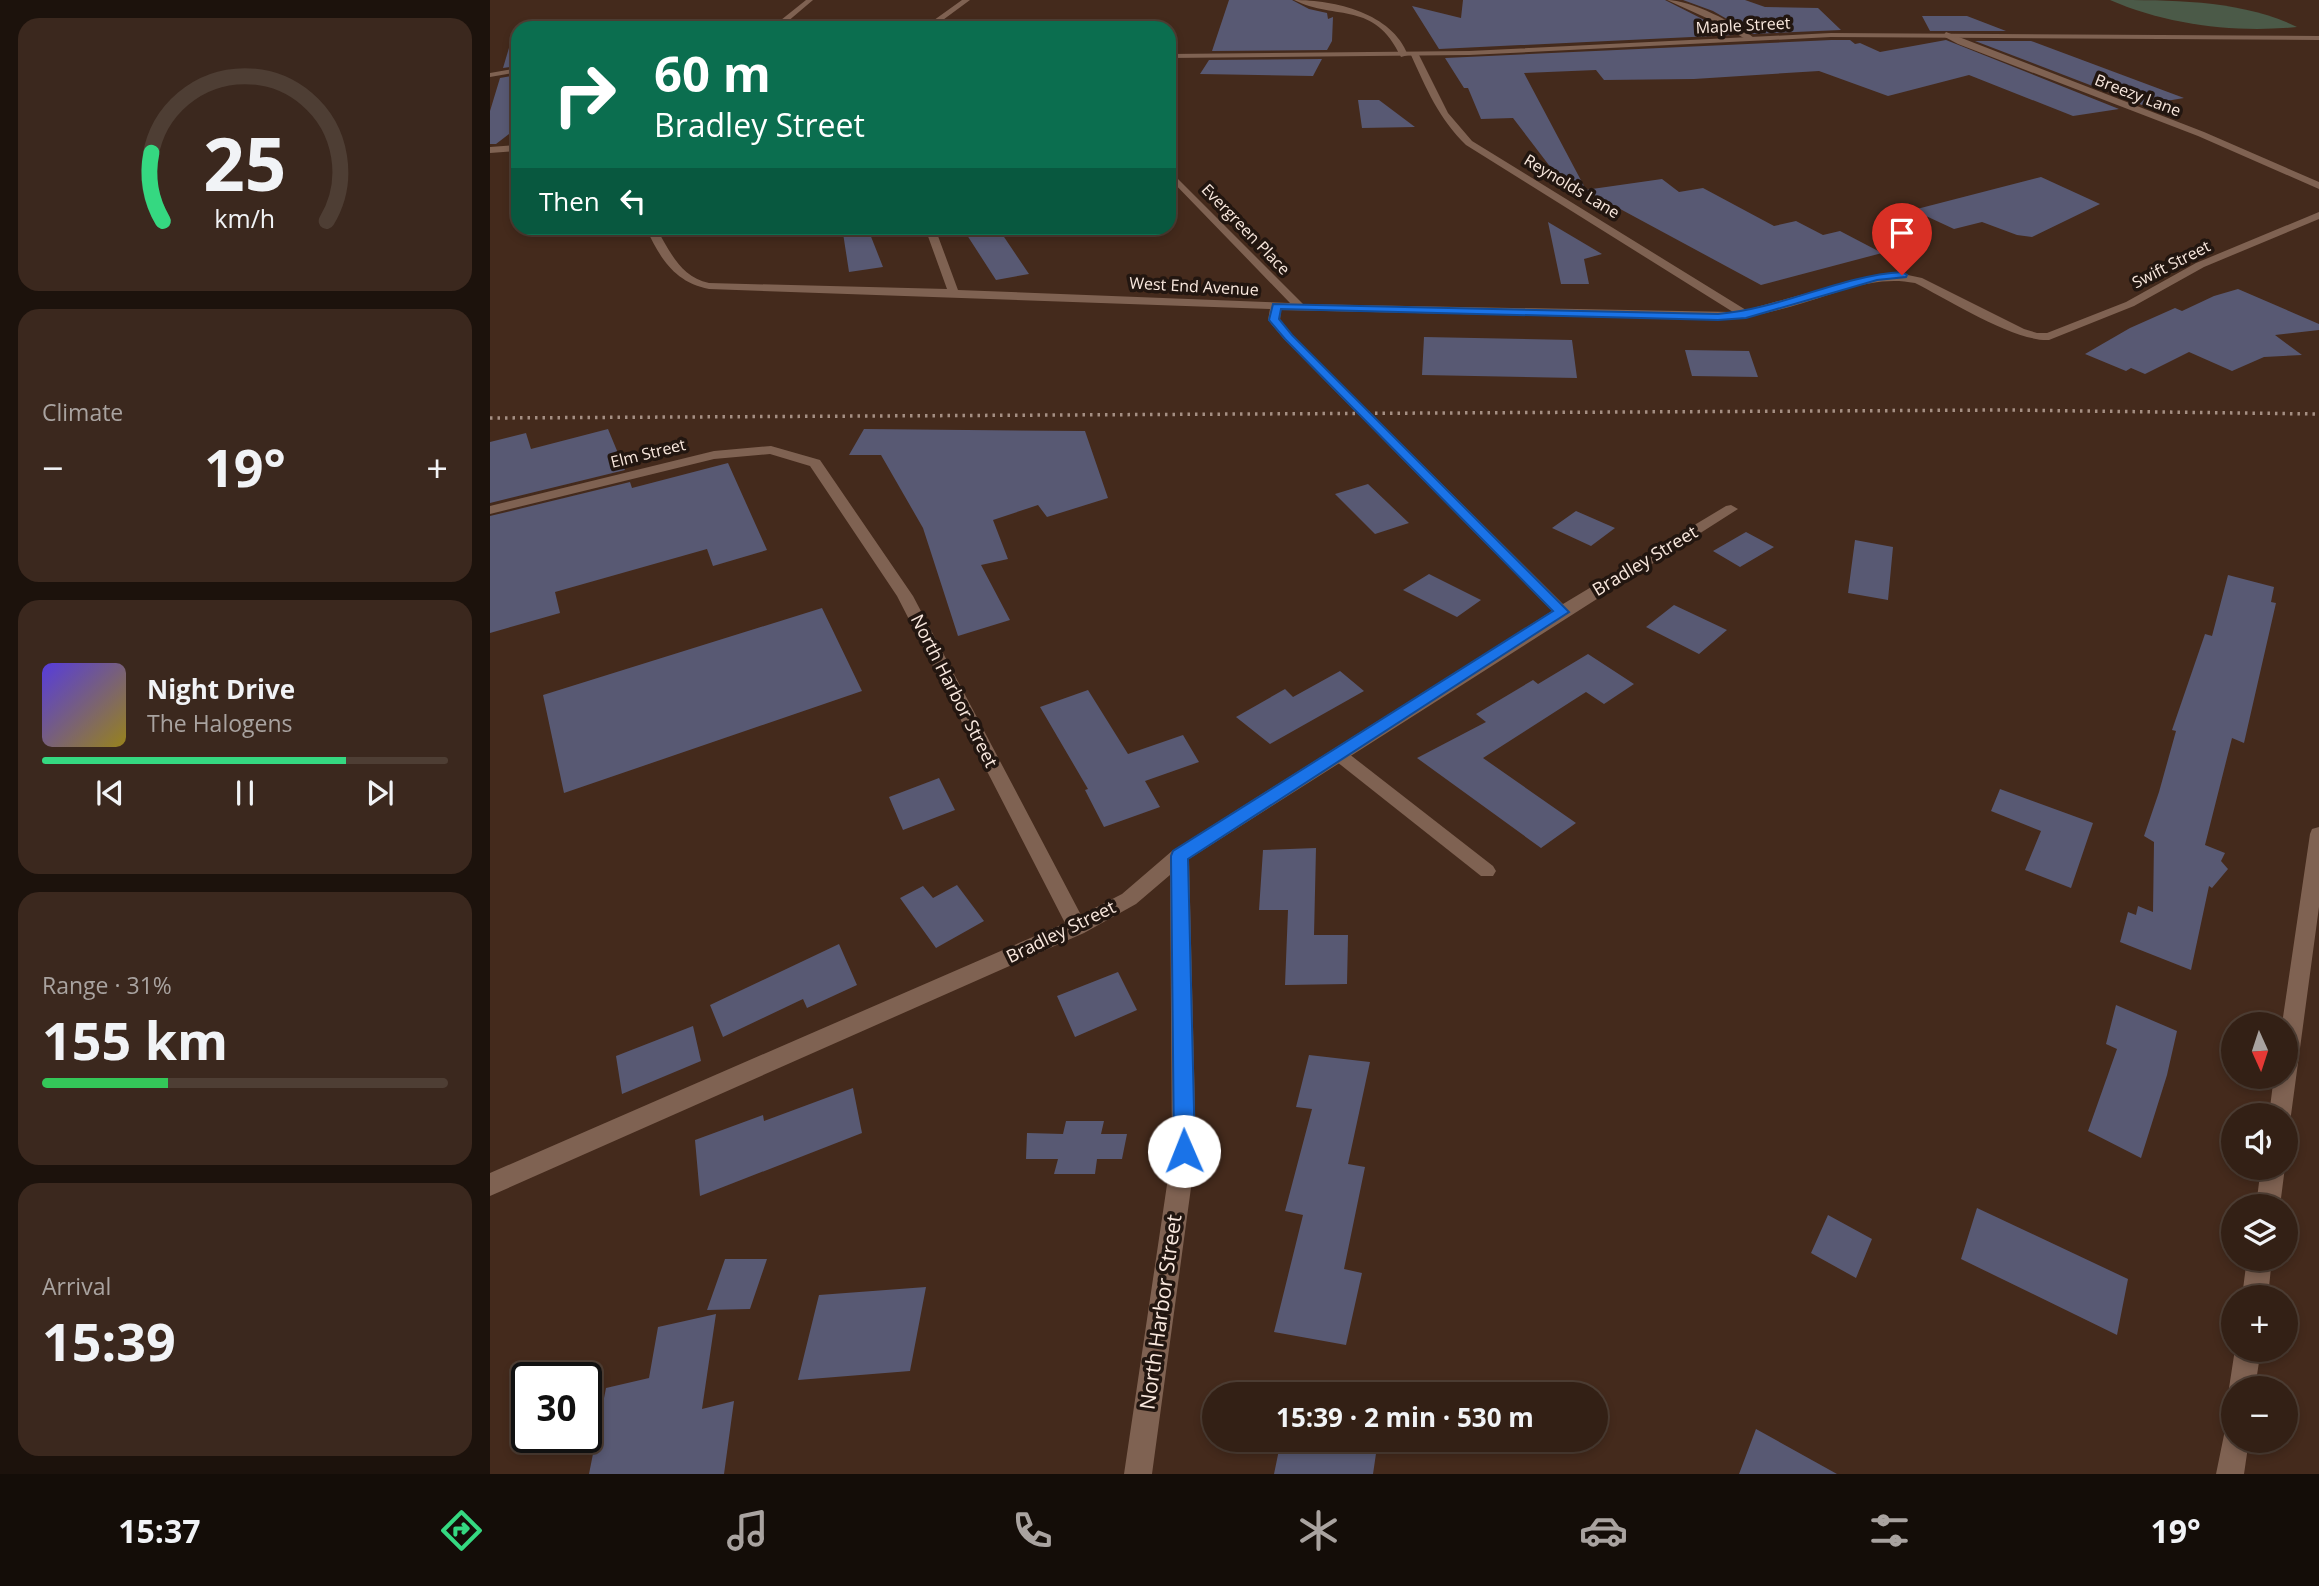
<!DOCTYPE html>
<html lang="en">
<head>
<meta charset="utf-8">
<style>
	body { margin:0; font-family:"Open Sans",sans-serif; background:#3b281e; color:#f1f3f6; height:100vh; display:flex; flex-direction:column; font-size:26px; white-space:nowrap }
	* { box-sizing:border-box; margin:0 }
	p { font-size:23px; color:#a9a3a0 }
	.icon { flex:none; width:38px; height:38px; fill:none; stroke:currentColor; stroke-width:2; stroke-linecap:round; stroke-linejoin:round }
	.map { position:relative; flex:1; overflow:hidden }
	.side { display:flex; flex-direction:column; gap:18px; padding:18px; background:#1c120c; width:490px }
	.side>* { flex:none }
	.top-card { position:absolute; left:21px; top:21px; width:665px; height:214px; border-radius:21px; box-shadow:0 4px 10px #0003,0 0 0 2px #4e3e34; background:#0b6e4f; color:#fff; overflow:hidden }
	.needle { width:46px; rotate:177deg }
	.tools { position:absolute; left:1731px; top:1012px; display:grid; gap:14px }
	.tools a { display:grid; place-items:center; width:77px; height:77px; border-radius:50%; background:#332015; box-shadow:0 4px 10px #0003,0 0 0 2px #4e3e34; font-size:35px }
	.speed { position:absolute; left:21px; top:1362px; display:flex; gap:14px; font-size:35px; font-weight:700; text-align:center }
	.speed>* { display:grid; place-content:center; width:91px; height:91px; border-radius:50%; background:#332015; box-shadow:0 4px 10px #0003,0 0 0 2px #4e3e34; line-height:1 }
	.speed .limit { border:4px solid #111; border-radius:10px; background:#fff; color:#111 }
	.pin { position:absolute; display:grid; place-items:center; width:60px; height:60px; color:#fff; margin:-72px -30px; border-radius:50% 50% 50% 0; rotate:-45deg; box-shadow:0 0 7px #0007 }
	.pin .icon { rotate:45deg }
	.me { position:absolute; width:77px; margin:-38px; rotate:359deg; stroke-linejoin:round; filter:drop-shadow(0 0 5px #0008) }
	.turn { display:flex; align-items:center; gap:24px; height:147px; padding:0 28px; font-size:32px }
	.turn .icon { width:91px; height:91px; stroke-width:2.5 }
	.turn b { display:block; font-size:49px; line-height:60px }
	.then { display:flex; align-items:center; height:66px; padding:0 28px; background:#0003; gap:14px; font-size:26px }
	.big { font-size:52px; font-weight:700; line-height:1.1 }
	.side .card { flex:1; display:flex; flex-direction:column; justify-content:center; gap:10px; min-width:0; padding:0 24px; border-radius:21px; background:#3b281e }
	.side .dial { align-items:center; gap:0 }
	.dial svg { height:182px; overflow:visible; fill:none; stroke:#4e3e34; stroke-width:7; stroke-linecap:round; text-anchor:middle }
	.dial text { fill:#f1f3f6; stroke:none }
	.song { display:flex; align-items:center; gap:21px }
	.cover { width:84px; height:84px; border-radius:10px; background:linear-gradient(135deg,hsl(250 70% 55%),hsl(50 70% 35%)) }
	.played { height:7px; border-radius:4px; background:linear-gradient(90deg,#35d881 75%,#4e3e34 75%) }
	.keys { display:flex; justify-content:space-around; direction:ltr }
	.heat { display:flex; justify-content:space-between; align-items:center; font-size:38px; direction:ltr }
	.charge { height:10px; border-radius:5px; background:linear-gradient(90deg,#34c759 31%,#4e3e34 0) }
	.trip { position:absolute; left:712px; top:1382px; width:406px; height:70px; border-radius:35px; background:#332015; box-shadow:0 4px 10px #0003,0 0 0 2px #4e3e34; font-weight:700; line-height:70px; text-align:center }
	.menu { display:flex; height:112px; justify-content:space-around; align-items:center; background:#140d08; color:#a9a3a0 }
	.menu .icon { width:49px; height:49px }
	.menu .active { color:#35d881 }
	.menu b { font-size:32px; color:#f1f3f6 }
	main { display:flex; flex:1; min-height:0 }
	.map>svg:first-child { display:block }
	.green { fill:#4b5a48 }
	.building { fill:#585973 }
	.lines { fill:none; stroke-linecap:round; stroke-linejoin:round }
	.service { fill:#7f6252; fill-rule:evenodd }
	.minor { fill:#7f6252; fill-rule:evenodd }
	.tertiary { fill:#7f6252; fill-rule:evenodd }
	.rail { stroke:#a58f83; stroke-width:3.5; stroke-dasharray:2.5 5; stroke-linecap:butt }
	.route { fill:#1a73e8; stroke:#114b97; stroke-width:2 }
	.labels { text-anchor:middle; stroke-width:7; stroke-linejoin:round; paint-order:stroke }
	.far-street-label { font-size:16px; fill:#f9e8de; stroke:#221610 }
	.street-label { font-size:18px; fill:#f9e8de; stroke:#221610 }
	.near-street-label { font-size:21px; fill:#f9e8de; stroke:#221610 }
</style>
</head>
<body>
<main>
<section class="side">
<div class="card dial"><svg viewBox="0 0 100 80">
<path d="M14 69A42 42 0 1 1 86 69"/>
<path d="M14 69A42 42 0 0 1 9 39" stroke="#35d881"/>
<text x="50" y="56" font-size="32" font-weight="700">25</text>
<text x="50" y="72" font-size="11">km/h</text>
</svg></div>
<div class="card"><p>Climate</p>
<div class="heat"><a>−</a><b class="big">19°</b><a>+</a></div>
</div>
<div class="card">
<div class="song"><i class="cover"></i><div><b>Night Drive</b><p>The Halogens</p></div></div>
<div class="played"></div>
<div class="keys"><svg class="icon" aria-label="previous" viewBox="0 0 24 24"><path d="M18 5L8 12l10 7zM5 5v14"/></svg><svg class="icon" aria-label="pause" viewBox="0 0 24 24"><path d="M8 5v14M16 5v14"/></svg><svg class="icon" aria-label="next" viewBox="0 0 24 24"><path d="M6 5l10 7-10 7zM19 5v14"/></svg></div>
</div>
<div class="card"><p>Range · 31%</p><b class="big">155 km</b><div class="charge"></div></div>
<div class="card"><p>Arrival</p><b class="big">15:39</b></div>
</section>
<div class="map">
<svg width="1829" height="1474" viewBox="0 0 1829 1474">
	<rect width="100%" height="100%" fill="#442a1c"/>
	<!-- green -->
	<path class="green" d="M1620,0c63,0 132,0 187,27 -62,6 -130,-2 -187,-27z"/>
	<!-- building -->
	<path class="building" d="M739,0h63l17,9 18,4 1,6 5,-2 -1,24 -5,9 -115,1z
		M973,0h202l69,35 -295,14 -27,-43 49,12z
		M1193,0h62l20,7 53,1 23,22 -88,4 -40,-23z
		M1432,16h45l39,15h-76z
		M1341,40h19l5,4 5,-1 20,9 66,-12 173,69 -46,7 -104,-41 -81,21 -69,-25 -125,8 -90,1 -8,-10 -72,3 60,113 -13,8 -58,-76 -32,1 -13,-31h-4l-19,-30z
		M21,41l7,1v24l-15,2z
		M1485,41h56l153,57 -42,7z
		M832,59l-9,17 -113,-2 9,-14z
		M28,75v52l-22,17h-6v-33l10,-33z
		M868,100h21l36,27 -53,1z
		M1551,177l59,27 -68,33 -15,-2 -35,-13 -28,7 -41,-19z
		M1172,179l17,13 24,-4 71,38 22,-5 27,14 17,-4 42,22 -121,32 -176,-95z
		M1058,222l54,32 -18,5 5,25h-28z
		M499,228h9l31,46 -33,6 -31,-48z
		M378,229l15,38 -34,5 -6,-39z
		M1748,289l81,35v6l-44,5 27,20 -38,2 -32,14 -43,-19 -44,22 -14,-6 -5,3 -41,-17 45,-26 45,-20 7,3 32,-15z
		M934,337l148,3 5,38 -155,-3z
		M1195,350l64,1 9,26 -66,-1z
		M118,429l17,41 -135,33v-61l36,-9 5,16z
		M374,429l221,2 23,67 -61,19 -9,-12 -45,15 15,39 -27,6 29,55 -52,16 -35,-108 -42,-73h-32z
		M238,463l39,87 -54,16 -6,-17 -152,43 5,21 -70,20v-117l140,-34 2,6z
		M878,484l41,39 -34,11 -40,-40z
		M1086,511l39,17 -24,18 -39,-18z
		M1256,532l28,15 -34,20 -27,-16z
		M1365,540l38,7 -5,53 -40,-7z
		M939,574l52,26 -24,17 -54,-27z
		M1738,575l46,12 -3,15 5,1 -32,140 -12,-5 -27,107 20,8 -4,8 7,8 -16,19 -3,-2 -18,84 -71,-28 8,-30 8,3 2,-9 15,6 1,-70 -10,-6 15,-44 17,-61 -4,-1 33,-96 7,2z
		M1184,605l53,25 -28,24 -53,-27z
		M332,608l40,83 -298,102 -21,-98z
		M1098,654l46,30 -30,20 -18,-12 -103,66 93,65 -35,25 -124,-90 69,-36 -10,-8 57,-34 5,4z
		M850,671l24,20 -94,53 -34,-27 49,-28 8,8z
		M598,690l40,64 55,-19 16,27 -54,19 15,26 -56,20 -19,-37 3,-1 -48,-82z
		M449,778l16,32 -52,20 -14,-33z
		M1510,789l93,34 -22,65 -46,-18 16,-39 -50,-20z
		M826,848l-2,87h34l-1,49 -62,1 3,-75h-29l4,-60z
		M467,885l27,36 -48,27 -36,-50 23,-12 10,12z
		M349,944l18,41 -50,23 -4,-9 -80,38 -13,-32z
		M628,972l19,38 -62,27 -18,-41z
		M1626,1005l61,26 -10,44 -26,83 -53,-27 29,-82 -11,-5z
		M203,1026l8,35 -79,33 -6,-38z
		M819,1055l61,7 -22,102 17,3 -21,102 18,4 -16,72 -72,-13 29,-117 -18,-4 27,-102 -16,-2z
		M363,1088l9,45 -162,63 -5,-56 68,-25 1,6z
		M576,1121h38l-3,13h26l-5,25h-25l-2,15h-41l4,-15h-32l1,-26 36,1z
		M1487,1208l151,71 -11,56 -156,-76z
		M1338,1215l44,24 -16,39 -45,-25z
		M235,1259h42l-17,50 -43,1z
		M436,1287l-16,84 -112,9 21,-85z
		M226,1314l-14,95 32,-8 -10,73h-135l17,-86 43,-10 9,-51z
		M1266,1429l81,45h-98z
		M791,1440h97l-5,34h-99z"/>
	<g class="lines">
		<!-- service -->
		<path class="service" d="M848,748l6,2 149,116 3,5 -3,5h-12l-149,-118 -2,-4 2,-4z"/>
		<!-- minor -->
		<path class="minor" d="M316,0h7l-33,28h-9z
			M472,0h8l-38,28h-9z
			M804,0c41,0 98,13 114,55l-7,2c-27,-57 -64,-36 -107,-57z
			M1177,0c23,0 69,23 87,38l-7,2 -25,-15z
			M1456,32l258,100 115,50v7l-121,-53 -240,-92 -15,-8z
			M925,53l4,2 29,58 24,28 274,169 112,-31 45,-5 19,4 102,51 13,4h10l79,-31 70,-39 123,-51v7l-115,48 -70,39 -85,34c-34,2 -102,-41 -134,-57 -40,-8 -75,9 -112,20 -29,9 -56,15 -85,17l-437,-10 -1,10 12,15 271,269 163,-98 5,-1 7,4 -549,350 7,292 -44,323h-28l48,-323 -2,-276 -34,29 -52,29 -594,263v-23l575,-250 -168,-327 -87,-130 -40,-12 -56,5 -224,55v-8l224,-55 57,-5 49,14 93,136 168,319 41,-21 50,-43 380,-240 -268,-272 -16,-19 2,-11 -561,-20c-35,-7 -49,-31 -63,-61h10c14,23 24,49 53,55l238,6 -22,-61h10l23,62 332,13 -121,-125v-8l134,134 430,8 -267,-167c-27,-26 -40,-57 -55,-90z
			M28,145v6l-28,2v-6z
			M1829,827v80l-28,208 -5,8v-8h-17l5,-39h12v-52h-4l28,-190 2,-5z
			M1771,1167h24l-5,39h-24z
			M1757,1258h25l-4,39h-26z
			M1745,1349h26l-6,39h-22v10l-4,-10z
			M1743,1427v13h16l-5,34h-28l9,-44z"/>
		<!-- tertiary -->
		<path class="tertiary" d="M1341,33l488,3v4l-488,-3 -362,18 -300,3v-4l300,-3z
			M28,68v4l-28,5v-4z"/>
		<!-- rail -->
		<path class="rail" d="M0,418l1516,-8 313,4"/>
	</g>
	<!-- route -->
	<path class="route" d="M1412,272l5,3 -1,2 -29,3 -131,38 -28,2 -437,-11 -2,10 13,16 277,277 -381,247 7,292 -3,7 -8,3 -7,-3 -3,-7 -3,-295 2,-5 380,-240 -268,-272 -16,-19 4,-16 445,10c63,-5 121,-38 184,-42z"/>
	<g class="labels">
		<!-- far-street labels -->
		<g class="far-street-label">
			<text transform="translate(1253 25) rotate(-3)" y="6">Maple Street</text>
			<text transform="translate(1648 95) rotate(21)" y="6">Breezy Lane</text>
			<text transform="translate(1082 186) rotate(31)" y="6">Reynolds Lane</text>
			<text transform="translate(756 229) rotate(46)" y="6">Evergreen Place</text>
			<text transform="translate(1681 264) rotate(-27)" y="6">Swift Street</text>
			<text transform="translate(704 286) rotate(3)" y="6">West End Avenue</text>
			<text transform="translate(158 453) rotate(-14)" y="6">Elm Street</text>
		</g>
		<!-- street labels -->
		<g class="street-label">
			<text transform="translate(1155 561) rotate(-31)" y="6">Bradley Street</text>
			<text transform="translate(464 691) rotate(63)" y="6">North Harbor Street</text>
			<text transform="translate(571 932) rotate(-26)" y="6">Bradley Street</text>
		</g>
		<!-- near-street labels -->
		<g class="near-street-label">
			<text transform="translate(671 1312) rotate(-82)" y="7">North Harbor Street</text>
		</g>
	</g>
</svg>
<div class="tools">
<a><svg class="needle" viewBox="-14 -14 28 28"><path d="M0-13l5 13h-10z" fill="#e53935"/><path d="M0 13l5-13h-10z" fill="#a9a3a0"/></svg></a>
<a><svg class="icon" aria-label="sound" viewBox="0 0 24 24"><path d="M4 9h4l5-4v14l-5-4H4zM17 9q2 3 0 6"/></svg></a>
<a><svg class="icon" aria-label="layers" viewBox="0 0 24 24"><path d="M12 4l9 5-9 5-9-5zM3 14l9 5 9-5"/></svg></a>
<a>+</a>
<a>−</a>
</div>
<div class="speed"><div class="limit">30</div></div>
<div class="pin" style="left:1412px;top:275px;background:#d93025"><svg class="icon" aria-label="arrive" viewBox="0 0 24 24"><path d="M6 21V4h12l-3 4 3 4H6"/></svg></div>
<svg class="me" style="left:694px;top:1151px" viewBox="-20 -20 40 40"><circle r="19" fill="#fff"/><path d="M0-13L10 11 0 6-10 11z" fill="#1a73e8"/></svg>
<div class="trip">15:39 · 2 min · 530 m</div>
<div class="top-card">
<div class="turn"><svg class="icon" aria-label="right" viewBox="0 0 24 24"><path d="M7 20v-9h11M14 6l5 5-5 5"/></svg><div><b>60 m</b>Bradley Street</div></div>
<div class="then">Then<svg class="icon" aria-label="left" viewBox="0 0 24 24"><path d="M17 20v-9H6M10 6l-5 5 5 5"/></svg></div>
</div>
</div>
</main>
<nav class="menu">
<b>15:37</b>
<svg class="icon active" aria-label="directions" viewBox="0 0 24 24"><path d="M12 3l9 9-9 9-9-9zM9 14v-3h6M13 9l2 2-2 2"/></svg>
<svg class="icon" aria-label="music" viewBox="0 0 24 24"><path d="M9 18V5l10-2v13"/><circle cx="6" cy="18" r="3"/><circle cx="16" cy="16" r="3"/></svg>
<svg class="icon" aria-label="phone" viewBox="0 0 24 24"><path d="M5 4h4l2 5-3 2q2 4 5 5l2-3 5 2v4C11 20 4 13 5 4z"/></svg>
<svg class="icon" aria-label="climate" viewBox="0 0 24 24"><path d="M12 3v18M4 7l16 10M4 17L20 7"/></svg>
<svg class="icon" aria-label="car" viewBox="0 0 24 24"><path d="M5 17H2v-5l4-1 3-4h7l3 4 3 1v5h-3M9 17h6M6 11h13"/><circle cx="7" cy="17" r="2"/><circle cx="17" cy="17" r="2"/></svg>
<svg class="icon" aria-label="filters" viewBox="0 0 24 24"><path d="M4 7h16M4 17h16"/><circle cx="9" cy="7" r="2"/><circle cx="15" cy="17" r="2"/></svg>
<b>19°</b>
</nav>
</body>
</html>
